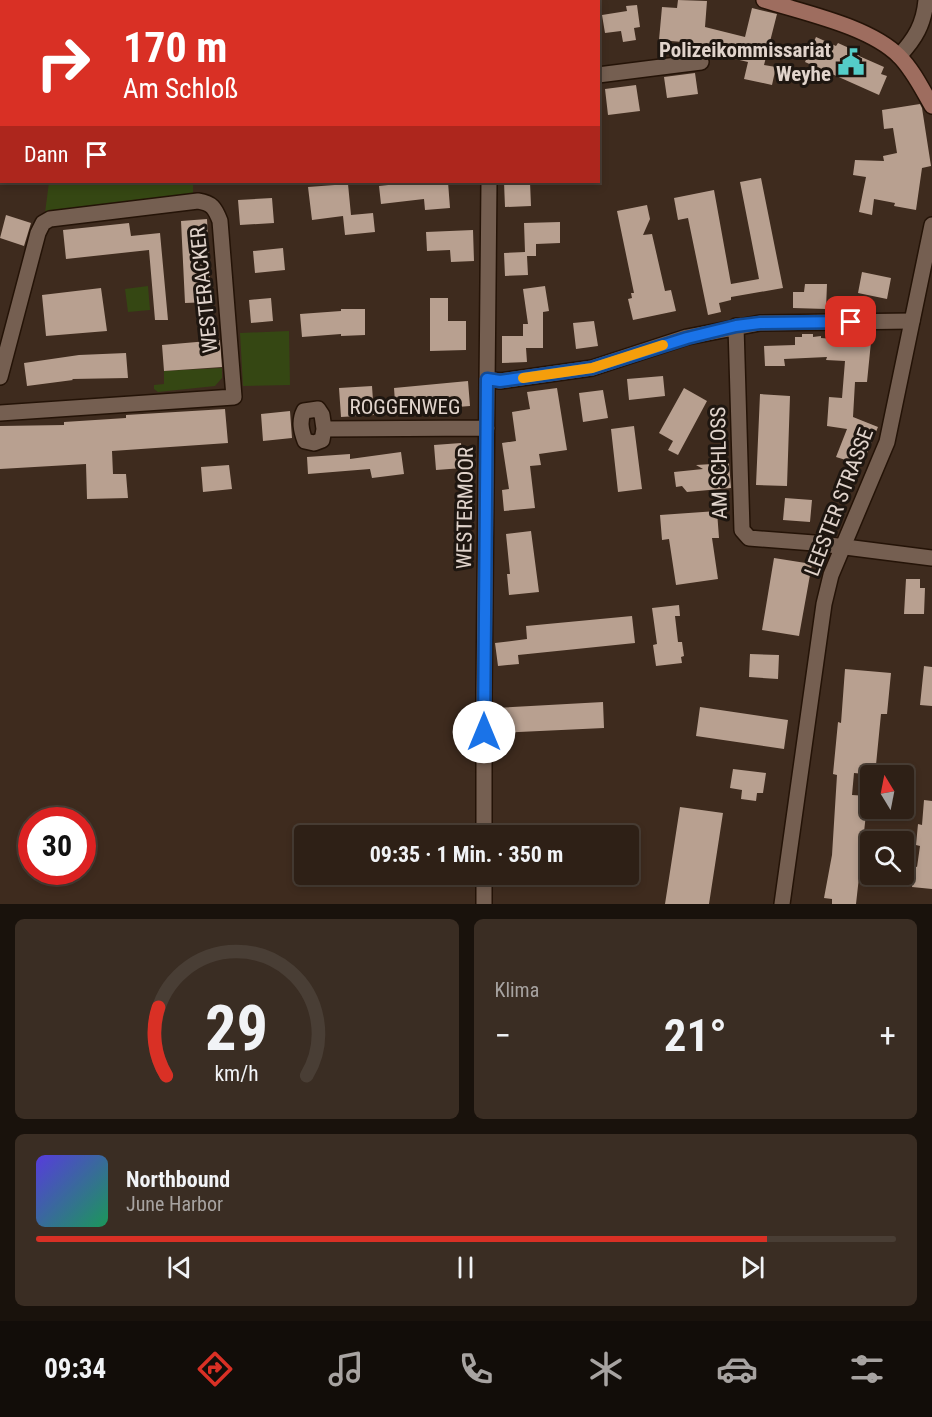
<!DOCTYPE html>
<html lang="de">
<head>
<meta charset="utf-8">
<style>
	body { margin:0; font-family:"Roboto Condensed",sans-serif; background:#3a2d23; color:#f1f3f6; height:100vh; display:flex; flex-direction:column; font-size:22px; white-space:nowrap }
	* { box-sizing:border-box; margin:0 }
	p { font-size:20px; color:#a7a3a1 }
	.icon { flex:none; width:33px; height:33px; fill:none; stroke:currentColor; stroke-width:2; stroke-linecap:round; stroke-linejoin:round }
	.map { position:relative; height:904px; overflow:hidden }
	.panel { display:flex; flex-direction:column; gap:15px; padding:15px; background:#19120c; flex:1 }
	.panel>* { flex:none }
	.hud { position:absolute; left:0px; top:0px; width:600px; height:183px; box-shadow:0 3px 9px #0003,0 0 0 2px #493e35; background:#d93025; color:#fff; overflow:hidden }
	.needle { width:39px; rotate:350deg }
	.buttons { position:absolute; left:860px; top:765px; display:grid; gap:12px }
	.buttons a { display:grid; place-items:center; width:54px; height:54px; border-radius:6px; background:#2e2016; box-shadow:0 3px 9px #0003,0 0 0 2px #493e35; font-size:30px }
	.speed { position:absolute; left:18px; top:807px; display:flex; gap:12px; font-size:30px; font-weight:700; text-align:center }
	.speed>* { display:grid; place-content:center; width:78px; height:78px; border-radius:50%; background:#2e2016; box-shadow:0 3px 9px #0003,0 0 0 2px #493e35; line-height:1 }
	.speed .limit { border:9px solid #d22; background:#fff; color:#111 }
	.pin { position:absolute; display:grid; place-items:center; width:51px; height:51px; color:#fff; margin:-26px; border-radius:12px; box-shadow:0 3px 9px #0006 }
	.me { position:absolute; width:66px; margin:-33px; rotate:0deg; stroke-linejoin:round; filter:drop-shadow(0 0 4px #0008) }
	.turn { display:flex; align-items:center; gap:21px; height:126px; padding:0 24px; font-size:27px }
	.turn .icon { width:78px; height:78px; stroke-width:2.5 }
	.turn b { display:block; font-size:42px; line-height:51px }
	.then { display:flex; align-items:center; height:57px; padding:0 24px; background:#0003; gap:12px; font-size:22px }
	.big { font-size:45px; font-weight:700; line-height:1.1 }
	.panel .card { flex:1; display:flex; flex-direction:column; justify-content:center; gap:9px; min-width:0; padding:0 21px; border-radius:9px; background:#3a2d23 }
	.panel .dial { align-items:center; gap:0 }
	.dial svg { height:156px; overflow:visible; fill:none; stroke:#493e35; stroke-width:7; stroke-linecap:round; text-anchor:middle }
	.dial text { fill:#f1f3f6; stroke:none }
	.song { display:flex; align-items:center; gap:18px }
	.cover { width:72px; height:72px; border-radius:9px; background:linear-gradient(135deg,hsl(250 70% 55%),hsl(150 70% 35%)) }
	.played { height:6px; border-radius:3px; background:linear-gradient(90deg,#d93025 85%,#493e35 85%) }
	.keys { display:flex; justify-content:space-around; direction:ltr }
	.heat { display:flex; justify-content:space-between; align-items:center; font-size:33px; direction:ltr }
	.panel .tiles { flex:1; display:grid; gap:15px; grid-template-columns:1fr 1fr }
	.card:last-child { grid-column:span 2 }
	.trip { position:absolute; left:294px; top:825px; width:345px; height:60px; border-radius:6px; background:#2e2016; box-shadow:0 3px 9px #0003,0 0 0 2px #493e35; font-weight:700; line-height:60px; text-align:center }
	.tab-bar { display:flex; height:96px; justify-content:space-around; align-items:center; background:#120d09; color:#a7a3a1 }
	.tab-bar .icon { width:42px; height:42px }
	.tab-bar .current { color:#d93025 }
	.tab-bar b { font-size:27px; color:#f1f3f6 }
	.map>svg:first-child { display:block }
	.green { fill:#354713 }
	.building { fill:#b8a090 }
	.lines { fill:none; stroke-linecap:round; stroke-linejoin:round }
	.minor-casing { stroke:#241307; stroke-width:18 }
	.tertiary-casing { stroke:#241307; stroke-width:18 }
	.secondary-casing { stroke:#241307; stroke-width:18 }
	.minor { stroke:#755f51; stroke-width:15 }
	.tertiary { stroke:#755f51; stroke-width:15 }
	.secondary { stroke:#9e6d5f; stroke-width:15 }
	.route-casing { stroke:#114b97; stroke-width:15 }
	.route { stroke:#1a73e8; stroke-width:10 }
	.slow { stroke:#f59e0b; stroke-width:10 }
	.labels { text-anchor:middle; stroke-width:6; stroke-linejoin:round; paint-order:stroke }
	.poi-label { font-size:21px; font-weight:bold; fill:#e1d4cc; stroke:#1e1610; text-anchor:end }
	.street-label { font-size:21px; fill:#e1d4cc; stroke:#1e1610 }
</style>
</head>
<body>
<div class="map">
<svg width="932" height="904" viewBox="0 0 932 904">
	<rect width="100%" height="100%" fill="#3e2b1e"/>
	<!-- green -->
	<path class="green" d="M49,182h144v14l-148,17z
		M148,286l2,24 -22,2 -3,-23z
		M289,331l1,54 -47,1 -3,-53z
		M222,368v10l-7,8 -57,6 -4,-3v-4l10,-1v-13z"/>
	<!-- building -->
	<path class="building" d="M678,0l29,1 -2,26 40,10 7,-29 25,6 -13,51 12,2 -4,18 -28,-6 4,-17 -42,-10v2l-13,-1 1,-10 -35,-3 3,-33 15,1z
		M637,5l3,22 -6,1 2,12 -13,2 -2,-11 -16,2 -3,-18 25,-4 -1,-5z
		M816,37l20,9 2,-3 22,10 -1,3 25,11 -3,7 6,2 -8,19 -74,-33z
		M695,73l3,21 -31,4 -3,-21z
		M636,85l4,26 -32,4 -3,-26z
		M920,104l2,4 9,58 -9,2 -6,42 -22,-4 1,-3 -21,-4 -2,16 -13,-3 7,-35 -13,-2 2,-15 29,1 -1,-5 14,-3 -4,-25 -9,1 -2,-19z
		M761,178l22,110 -52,9v3l-12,3 2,9 -13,3 -20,-97 -10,2 -4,-22 40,-8 17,94 28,-5 -19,-97z
		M416,182h32l2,26 -25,2 -1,-11 -43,5 -2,-18z
		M504,182h26l1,24 -26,1z
		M348,184l3,31 22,-2 2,19 -30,3 -2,-19 -31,4 -4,-33z
		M272,198l2,25 -34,2 -2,-25z
		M647,205l3,14 -7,16 9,-1 13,57 6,-1 5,21 -43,9 -5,-21 4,-1 -1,-5h3l-17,-82z
		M6,215l25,8 -7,23 -24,-8z
		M207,219l4,83 -26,1 -4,-82z
		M560,222v21l-24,1v12h-9l1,19 -23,1 -1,-23 21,-1 -1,-29z
		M129,223l2,13 29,-3 8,87h-13l-6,-70 -83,9 -3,-29z
		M473,230l1,31 -23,1 -1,-12 -23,1 -1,-19z
		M283,248l2,22 -30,3 -2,-22z
		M862,272l29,6 -4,21 -29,-6z
		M805,284h22l-1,25 -33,-1v-16h11z
		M545,286l4,25 -6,1v36h-17l1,14 -25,1v-27h21v-12h5l-5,-35z
		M101,288l6,43 -61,5 -4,-41z
		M271,298l2,23 -22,2 -2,-23z
		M430,298h18v23h18v29l-36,1z
		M341,309h24v26l-24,1v-2l-39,3 -2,-23 41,-3z
		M594,321l4,25 -22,3 -3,-26z
		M802,334h11v3l8,-1v2l50,4 -4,40h-12l-2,35 25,10 -16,38 -26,-8 11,-28 -20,-3 2,-29 13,1 3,-37 -19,-1 1,-3 -43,2 1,7h-20l-1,-20 31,-1v-8h7z
		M220,340l2,27 -58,4 -2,-26z
		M126,353l2,25 -56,1 1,1 -46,6 -3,-23 55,-8z
		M663,376l2,20 -36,4 -2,-21z
		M468,381l2,25 -37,3v5l-37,2 -2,-28z
		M372,386l2,29 -33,2 -2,-29z
		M557,388l10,62 -28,4 2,11 -11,1 5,42 -31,3 -2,-21 7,-1 -7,-46 14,-2 -4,-29 18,-3 -3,-17z
		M684,388l23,13 -29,54 -10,-5 5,-9 -14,-8z
		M603,390l5,28 -25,4 -4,-29z
		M760,394l30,2 -3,90 -31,-1z
		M225,409l3,34 -116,8 1,23h13l2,24 -41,1 -1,-35 -86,5v-43l64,-1v-3l62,-4v-3z
		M290,411l2,27 -29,3 -2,-27z
		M634,426l8,63 -24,3 -7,-63z
		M461,443l2,25 -27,2 -2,-25z
		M401,452l3,22 -32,4 -2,-9 -62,5 -1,-17 43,-3v5z
		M729,463l2,25 -44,4 -5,-6 -6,1 -2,-15 29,-3 -7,-4z
		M229,465l3,24 -29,3 -2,-25z
		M785,498l27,2 -2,22 -27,-2z
		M717,511l2,27h-7l6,41 -42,6 -7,-46 -7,1 -2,-25z
		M531,531l8,61 -30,3 -2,-21h3l-4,-40z
		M774,558l38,6 -13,72 -37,-6z
		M906,579h14v9h5l-1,26h-20z
		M679,605l1,11h-5l3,26h4l2,14 -3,1 1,6 -26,3 -3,-21 4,-1 -5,-36z
		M632,616l3,27 -117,12 1,9 -21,2 -3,-23 32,-4 -1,-13z
		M750,654l29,1 -1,24 -29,-2z
		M924,666l8,1v39l-12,-1z
		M845,669l46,4 -4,41h-6l-6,61 -21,-2 -2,22 16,1 -12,108h-24v-5l-8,-1 8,-43 5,-80 -4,-1 5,-52 3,1z
		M603,702l1,26 -107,5 -2,-25z
		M700,707l88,13 -4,29 -88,-13z
		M733,769l33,4 -3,20h-6l-1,8 -15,-2 1,-9 -12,-2z
		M924,800l8,1v88l-20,-2 2,-21 3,1 3,-21 -4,-1 2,-21 4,1z
		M680,807l43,6 -14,91h-44z"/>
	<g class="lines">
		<defs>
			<path id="minor" d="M359,0v2
				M489,0v2
				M0,7l2,-3
				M598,75l103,-13
				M736,326l6,204 7,8 65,5 118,15
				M0,377l38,-144 5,-10 7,-4 148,-18c14,2 17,7 22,20l14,176 -234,16
				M487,379l13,2 92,-13 95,-31 73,-14 152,-2
				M324,429l-2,11 -8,3 -9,-2c-4,-11 -6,-20 -1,-30l14,-2 4,6 2,14 163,-1
				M484,836v-145l5,-509
				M484,874v30"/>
			<path id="tertiary" d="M899,56c16,-17 25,-32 27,-56
				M782,904l42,-300 7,-29 56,-133 45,-217"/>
			<path id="secondary" d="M138,0l4,2
				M764,0c40,13 105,26 135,56 14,14 23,33 33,50
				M403,2l9,-2"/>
		</defs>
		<!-- minor casing -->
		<use href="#minor" class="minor-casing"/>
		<!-- tertiary casing -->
		<use href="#tertiary" class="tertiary-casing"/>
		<!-- secondary casing -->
		<use href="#secondary" class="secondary-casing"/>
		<!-- minor -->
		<use href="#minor" class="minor"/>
		<!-- tertiary -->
		<use href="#tertiary" class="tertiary"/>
		<!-- secondary -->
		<use href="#secondary" class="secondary"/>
	</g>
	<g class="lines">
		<defs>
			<path id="route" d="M484,732l3,-353 13,2 92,-13 95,-30 49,-12 24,-3 91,-1"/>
		</defs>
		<!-- route casing -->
		<use href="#route" class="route-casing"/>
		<!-- route -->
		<use href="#route" class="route"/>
		<!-- slow -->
		<path class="slow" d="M523,378l69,-10 71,-23"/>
	</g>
	<!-- icons -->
	<defs>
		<symbol id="civic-bare" viewBox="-9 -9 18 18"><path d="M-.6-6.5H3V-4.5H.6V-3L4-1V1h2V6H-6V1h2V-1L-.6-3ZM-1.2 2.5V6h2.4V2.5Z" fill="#54cdc8" stroke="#1e1610" stroke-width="2.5" paint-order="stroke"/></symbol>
	</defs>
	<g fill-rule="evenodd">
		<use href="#civic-bare" x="832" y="43" width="38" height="38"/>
	</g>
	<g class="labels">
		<!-- poi labels -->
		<g class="poi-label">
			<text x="831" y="57">Polizeikommissariat<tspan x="831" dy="24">Weyhe</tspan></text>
		</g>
		<!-- street labels -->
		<g class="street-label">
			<text transform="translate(204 290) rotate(-96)" y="7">WESTERACKER</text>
			<text x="405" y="414">ROGGENWEG</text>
			<text transform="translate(719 463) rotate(-91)" y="7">AM SCHLOSS</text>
			<text transform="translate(839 502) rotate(-69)" y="7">LEESTER STRASSE</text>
			<text transform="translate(465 508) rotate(-89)" y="7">WESTERMOOR</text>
		</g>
	</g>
</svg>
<div class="buttons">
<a><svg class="needle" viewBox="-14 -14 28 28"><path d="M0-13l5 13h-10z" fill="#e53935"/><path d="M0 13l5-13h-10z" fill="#a7a3a1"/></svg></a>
<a><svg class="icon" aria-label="search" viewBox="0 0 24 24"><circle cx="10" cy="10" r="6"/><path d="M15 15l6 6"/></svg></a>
</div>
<div class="speed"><div class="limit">30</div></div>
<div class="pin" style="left:851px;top:322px;background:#d93025"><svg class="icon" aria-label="arrive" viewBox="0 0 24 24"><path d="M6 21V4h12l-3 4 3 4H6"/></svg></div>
<svg class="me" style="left:484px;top:732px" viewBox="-20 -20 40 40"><circle r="19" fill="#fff"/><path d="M0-13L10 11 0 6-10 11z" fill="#1a73e8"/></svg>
<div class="trip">09:35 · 1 Min. · 350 m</div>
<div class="hud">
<div class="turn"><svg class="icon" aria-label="right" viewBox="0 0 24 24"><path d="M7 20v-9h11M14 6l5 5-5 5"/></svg><div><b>170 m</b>Am Schloß</div></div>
<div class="then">Dann<svg class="icon" aria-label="arrive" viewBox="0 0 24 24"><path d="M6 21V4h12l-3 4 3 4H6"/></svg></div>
</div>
</div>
<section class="panel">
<div class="tiles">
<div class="card dial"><svg viewBox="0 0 100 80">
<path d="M14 69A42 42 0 1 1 86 69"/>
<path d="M14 69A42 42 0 0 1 10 34" stroke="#d93025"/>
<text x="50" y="56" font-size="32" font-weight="700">29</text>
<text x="50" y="72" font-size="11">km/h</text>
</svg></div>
<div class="card"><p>Klima</p>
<div class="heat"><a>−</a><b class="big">21°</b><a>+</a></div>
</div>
<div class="card">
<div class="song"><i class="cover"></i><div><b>Northbound</b><p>June Harbor</p></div></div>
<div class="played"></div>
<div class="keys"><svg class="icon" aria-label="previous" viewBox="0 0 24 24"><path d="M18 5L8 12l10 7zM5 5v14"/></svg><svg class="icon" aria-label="pause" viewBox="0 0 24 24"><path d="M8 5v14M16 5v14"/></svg><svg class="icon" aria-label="next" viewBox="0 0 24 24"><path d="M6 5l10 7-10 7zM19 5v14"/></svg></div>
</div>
</div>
</section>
<nav class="tab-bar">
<b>09:34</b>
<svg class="icon current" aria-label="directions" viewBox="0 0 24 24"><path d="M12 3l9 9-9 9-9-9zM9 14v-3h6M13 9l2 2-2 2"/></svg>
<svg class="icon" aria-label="music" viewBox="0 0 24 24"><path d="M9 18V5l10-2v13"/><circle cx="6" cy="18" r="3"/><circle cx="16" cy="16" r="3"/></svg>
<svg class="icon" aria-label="phone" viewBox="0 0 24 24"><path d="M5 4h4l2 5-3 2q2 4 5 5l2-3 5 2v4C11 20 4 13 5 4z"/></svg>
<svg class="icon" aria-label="climate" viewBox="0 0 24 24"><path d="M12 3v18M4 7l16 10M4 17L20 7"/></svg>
<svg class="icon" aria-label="car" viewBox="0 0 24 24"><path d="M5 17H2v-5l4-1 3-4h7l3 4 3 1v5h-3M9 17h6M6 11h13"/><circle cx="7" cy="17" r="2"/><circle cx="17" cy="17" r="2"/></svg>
<svg class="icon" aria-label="filters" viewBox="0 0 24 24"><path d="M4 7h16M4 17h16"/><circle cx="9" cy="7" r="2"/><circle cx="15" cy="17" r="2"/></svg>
</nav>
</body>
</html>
